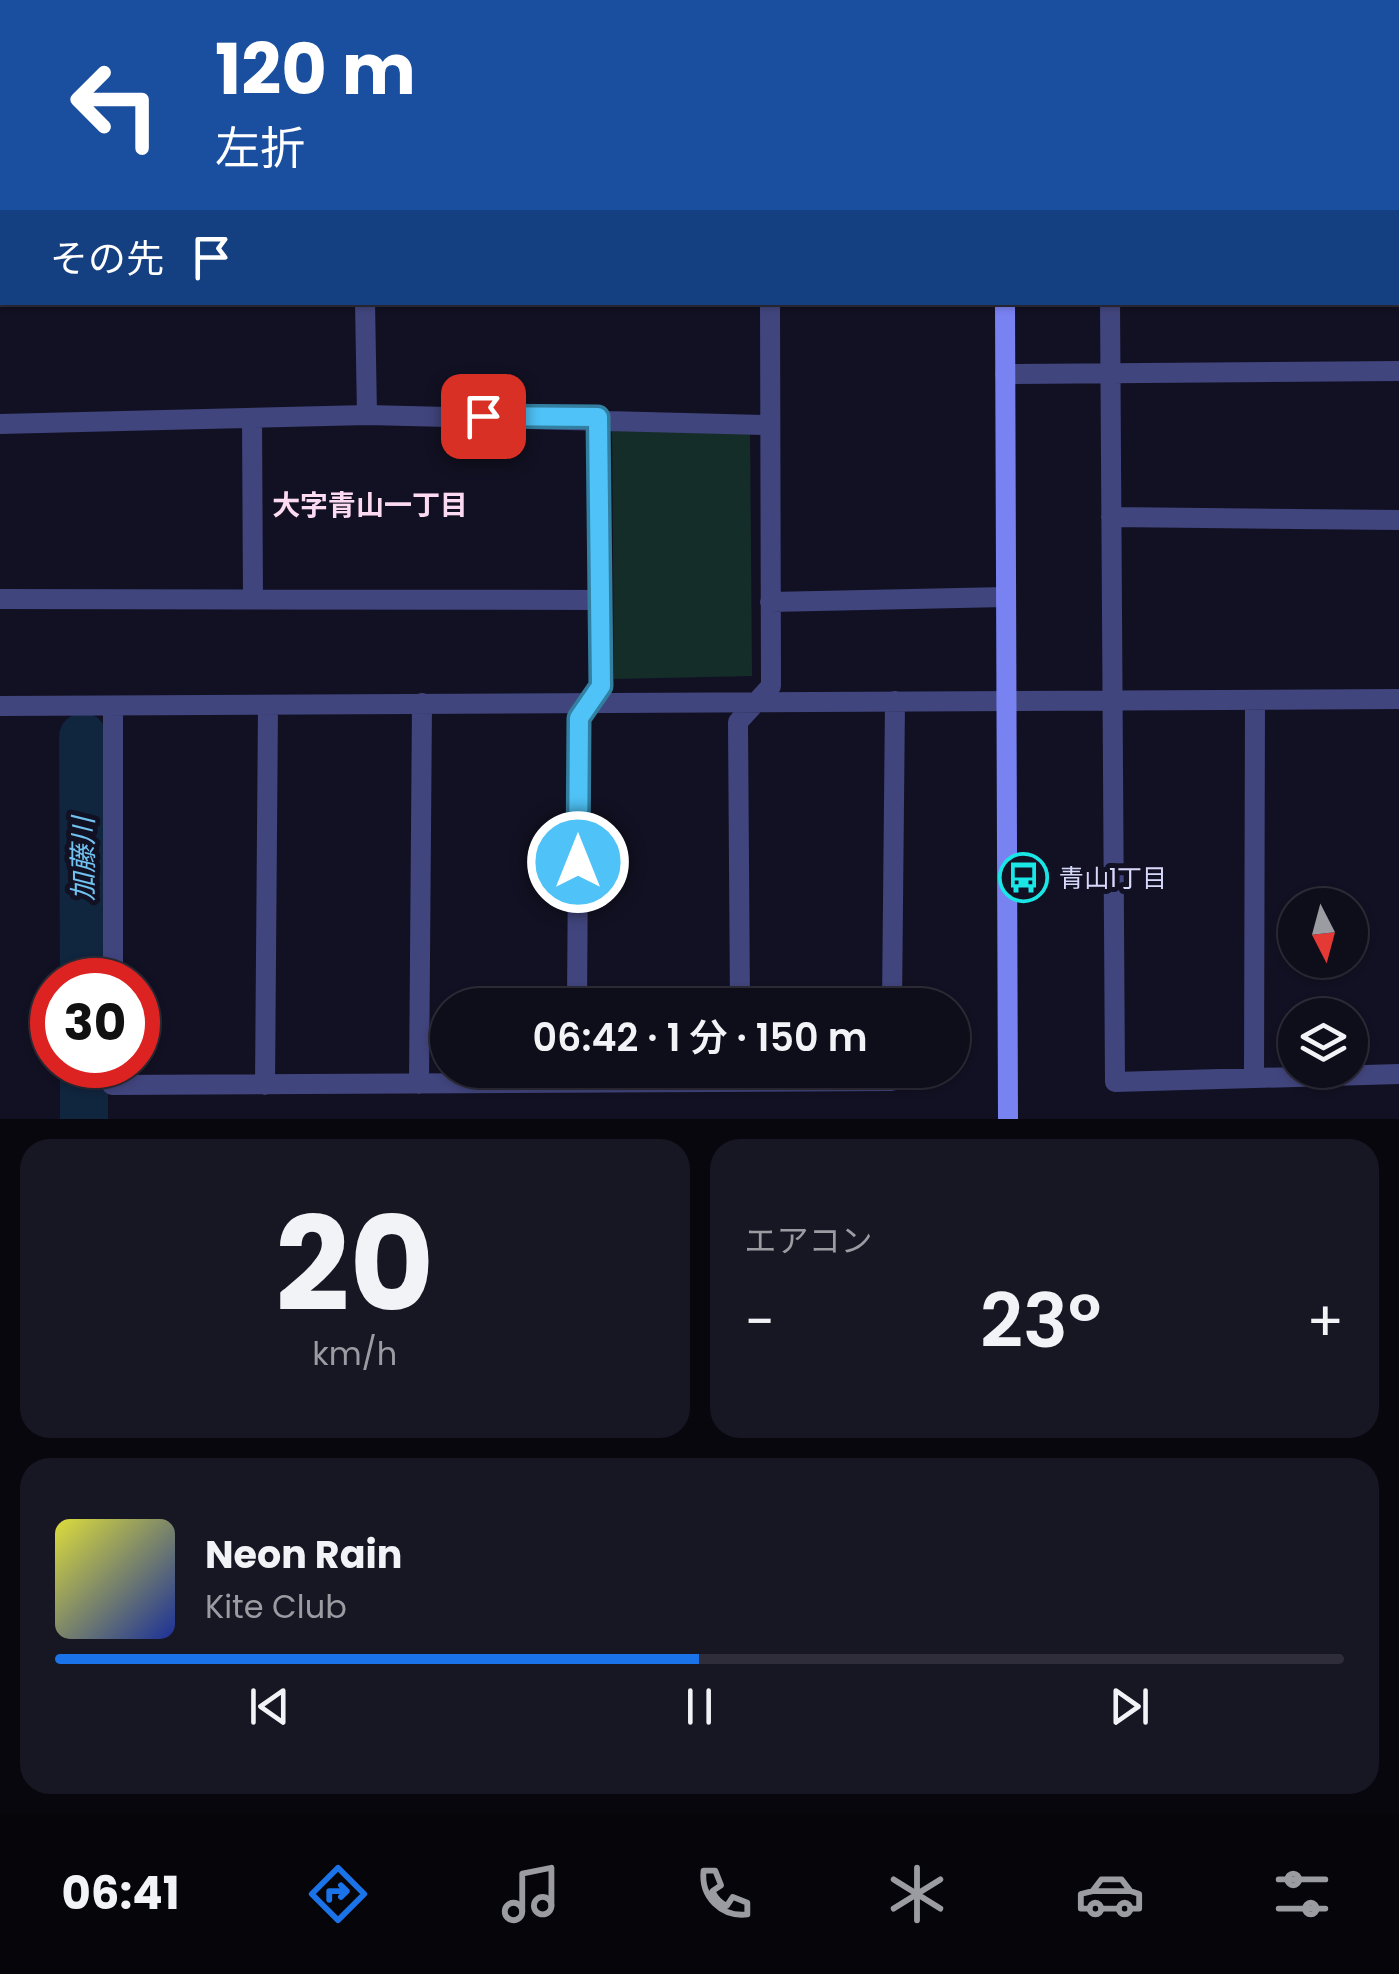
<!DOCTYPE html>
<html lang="ja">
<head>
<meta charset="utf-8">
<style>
	body { margin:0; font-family:Poppins,"Noto Sans JP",sans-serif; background:#171623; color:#f1f3f6; height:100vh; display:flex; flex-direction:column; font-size:38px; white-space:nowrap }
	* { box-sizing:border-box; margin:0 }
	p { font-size:32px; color:#9b9ca2 }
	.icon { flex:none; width:55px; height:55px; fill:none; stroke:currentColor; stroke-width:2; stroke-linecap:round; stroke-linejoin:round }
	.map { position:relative; height:1119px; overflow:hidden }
	.sheet { display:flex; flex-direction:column; gap:20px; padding:20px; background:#08070e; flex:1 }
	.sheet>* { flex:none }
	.top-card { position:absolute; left:0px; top:0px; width:1400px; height:305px; box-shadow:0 2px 8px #0004,0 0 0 2px #2e2d39; background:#1a4fa0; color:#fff; overflow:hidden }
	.needle { width:65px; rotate:174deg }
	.fabs { position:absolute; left:1278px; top:888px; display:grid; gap:20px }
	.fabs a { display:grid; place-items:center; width:90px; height:90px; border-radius:50%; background:#0e0d1a; box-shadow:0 2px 8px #0004,0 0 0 2px #2e2d39; font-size:50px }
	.speed { position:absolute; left:30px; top:958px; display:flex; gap:20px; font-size:50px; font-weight:700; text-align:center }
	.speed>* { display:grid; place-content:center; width:130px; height:130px; border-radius:50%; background:#0e0d1a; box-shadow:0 2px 8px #0004,0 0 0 2px #2e2d39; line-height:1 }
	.speed .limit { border:15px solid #d22; background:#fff; color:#111 }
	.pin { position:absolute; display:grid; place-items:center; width:85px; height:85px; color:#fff; margin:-42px; border-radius:20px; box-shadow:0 5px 15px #0006 }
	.me { position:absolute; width:110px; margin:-55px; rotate:0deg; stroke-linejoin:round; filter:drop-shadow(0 0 8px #0008) }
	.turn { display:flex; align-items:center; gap:35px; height:210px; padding:0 50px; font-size:45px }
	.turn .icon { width:130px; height:130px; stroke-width:2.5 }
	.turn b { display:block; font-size:70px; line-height:85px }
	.then { display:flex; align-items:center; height:95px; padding:0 50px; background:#0003; gap:20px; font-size:38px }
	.big { font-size:75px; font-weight:600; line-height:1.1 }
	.sheet .widget { flex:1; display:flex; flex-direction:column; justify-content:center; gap:15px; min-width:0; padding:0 35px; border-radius:30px; background:#171623 }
	.sheet .dial { align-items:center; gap:0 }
	.dial b { font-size:130px; line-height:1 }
	.song { display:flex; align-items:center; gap:30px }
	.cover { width:120px; height:120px; border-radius:15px; background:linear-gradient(135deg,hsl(60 70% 55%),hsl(230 70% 35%)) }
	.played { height:10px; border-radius:5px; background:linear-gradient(90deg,#1a73e8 50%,#2e2d39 50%) }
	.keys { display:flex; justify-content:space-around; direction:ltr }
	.heat { display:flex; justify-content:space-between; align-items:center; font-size:55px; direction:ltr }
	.sheet .tiles { flex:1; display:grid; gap:20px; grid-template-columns:1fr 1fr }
	.widget:last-child { grid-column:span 2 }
	.trip { position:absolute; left:430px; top:988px; width:540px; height:100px; border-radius:50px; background:#0e0d1a; box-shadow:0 2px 8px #0004,0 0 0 2px #2e2d39; font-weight:600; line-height:100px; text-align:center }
	.tabs { display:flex; height:160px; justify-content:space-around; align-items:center; background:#06050a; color:#9b9ca2 }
	.tabs .icon { width:70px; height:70px }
	.tabs .selected { color:#1a73e8 }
	.tabs b { font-size:45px; color:#f1f3f6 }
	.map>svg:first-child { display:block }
	.green { fill:#152d29 }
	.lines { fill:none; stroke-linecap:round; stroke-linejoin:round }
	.river { stroke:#10253e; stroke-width:48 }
	.street { stroke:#41457d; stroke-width:20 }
	.secondary { stroke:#7982f1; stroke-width:20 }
	.route-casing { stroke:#337fa1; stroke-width:25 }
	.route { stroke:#4fc3f7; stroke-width:18 }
	.labels { text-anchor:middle; stroke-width:10; stroke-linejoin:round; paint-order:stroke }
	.poi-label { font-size:25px; fill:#d8d8fb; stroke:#121123; text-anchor:start }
	.neighbourhood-label { font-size:28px; font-weight:bold; fill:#fbdaf2; stroke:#121123 }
	.water-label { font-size:28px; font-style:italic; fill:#71c2f0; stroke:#121123 }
</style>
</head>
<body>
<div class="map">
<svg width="1399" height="1119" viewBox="0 0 1399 1119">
	<rect width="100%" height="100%" fill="#121123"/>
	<!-- green -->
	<path class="green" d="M612,424l138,5 2,247 -138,3z"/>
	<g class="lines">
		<!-- river -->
		<path class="river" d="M83,737l1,243
			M84,1065v54"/>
		<!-- street -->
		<path class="street" d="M250,0v2
			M1266,0l1,2
			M1114,2v-2
			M0,60h2
			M1398,125h1
			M0,240h2
			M1398,270h1
			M365,302l2,113
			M1110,302l5,780 284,-8
			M1005,374l394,-3
			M252,418l1,181
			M0,424l367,-9 401,10
			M1111,517l288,3
			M0,599l601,1
			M770,602l236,-5
			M0,706l1399,-7
			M113,980v-273
			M577,1005l2,-287 22,-32 -2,-269
			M740,1005l-2,-283 33,-36 -1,-384
			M892,1005l3,-304
			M112,1065v20l780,-4v-11
			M1254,1076l1,-376
			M419,1084l3,-381
			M265,1085l3,-380"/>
		<!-- secondary -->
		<path class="secondary" d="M1004,0v2
			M1005,302l3,817"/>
	</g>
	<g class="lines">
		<defs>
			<path id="route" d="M483,416l115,1 3,269 -22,32 -1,144"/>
		</defs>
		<!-- route casing -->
		<use href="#route" class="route-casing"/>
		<!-- route -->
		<use href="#route" class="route"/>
	</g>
	<!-- icons -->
	<defs>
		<symbol id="bus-ring" viewBox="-11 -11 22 22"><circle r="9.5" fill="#121123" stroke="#19e6e5" stroke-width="1.5"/><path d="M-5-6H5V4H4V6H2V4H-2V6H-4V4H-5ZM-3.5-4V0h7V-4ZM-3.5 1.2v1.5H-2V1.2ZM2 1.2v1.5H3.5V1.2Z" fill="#19e6e5"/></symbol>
	</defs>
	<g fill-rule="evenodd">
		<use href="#bus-ring" x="996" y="850" width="55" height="55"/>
	</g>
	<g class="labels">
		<!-- poi labels -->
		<g class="poi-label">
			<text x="1059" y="887">青山1丁目</text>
		</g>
		<!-- neighbourhood labels -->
		<g class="neighbourhood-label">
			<text x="370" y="515">大字青山一丁目</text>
		</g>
		<!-- water labels -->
		<g class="water-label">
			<text transform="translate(83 859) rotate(-90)" y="10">加藤川</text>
		</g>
	</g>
</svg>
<div class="fabs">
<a><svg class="needle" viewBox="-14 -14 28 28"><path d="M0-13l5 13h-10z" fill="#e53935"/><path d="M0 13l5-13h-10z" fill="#9b9ca2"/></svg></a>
<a><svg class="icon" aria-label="layers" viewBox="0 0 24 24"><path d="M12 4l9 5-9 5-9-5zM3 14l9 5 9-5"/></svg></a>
</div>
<div class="speed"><div class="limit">30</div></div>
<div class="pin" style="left:483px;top:416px;background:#d93025"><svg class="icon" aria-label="arrive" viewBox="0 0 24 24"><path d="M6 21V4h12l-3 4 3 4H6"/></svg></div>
<svg class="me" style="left:578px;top:862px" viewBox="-20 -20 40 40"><circle r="17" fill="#4fc3f7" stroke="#fff" stroke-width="3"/><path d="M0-11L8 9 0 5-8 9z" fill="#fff"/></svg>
<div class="trip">06:42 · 1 分 · 150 m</div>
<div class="top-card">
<div class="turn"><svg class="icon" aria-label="left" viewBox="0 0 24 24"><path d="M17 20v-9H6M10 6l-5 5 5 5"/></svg><div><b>120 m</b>左折</div></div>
<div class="then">その先<svg class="icon" aria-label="arrive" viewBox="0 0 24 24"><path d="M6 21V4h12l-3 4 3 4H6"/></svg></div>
</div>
</div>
<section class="sheet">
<div class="tiles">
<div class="widget dial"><b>20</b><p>km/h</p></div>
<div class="widget"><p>エアコン</p>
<div class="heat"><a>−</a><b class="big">23°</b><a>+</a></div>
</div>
<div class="widget">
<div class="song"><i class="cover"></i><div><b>Neon Rain</b><p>Kite Club</p></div></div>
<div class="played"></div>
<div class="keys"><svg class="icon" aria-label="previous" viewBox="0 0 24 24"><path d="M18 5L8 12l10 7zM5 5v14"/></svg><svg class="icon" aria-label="pause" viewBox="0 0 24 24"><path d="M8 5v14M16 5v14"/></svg><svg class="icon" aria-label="next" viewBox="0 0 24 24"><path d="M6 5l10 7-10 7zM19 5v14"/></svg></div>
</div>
</div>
</section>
<nav class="tabs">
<b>06:41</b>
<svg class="icon selected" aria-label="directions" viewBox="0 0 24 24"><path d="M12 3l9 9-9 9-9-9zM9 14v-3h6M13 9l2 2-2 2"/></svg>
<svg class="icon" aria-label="music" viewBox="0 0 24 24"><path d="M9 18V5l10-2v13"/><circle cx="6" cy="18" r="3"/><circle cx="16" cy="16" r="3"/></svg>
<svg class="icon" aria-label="phone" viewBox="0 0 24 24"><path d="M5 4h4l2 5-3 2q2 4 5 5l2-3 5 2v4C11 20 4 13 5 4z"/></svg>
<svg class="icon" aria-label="climate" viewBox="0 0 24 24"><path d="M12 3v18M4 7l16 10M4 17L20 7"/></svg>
<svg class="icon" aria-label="car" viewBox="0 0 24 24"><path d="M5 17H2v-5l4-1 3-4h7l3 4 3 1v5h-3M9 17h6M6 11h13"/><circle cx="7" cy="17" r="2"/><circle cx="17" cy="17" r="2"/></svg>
<svg class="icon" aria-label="filters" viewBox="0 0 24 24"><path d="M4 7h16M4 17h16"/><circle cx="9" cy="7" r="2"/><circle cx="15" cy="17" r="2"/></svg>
</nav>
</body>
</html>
